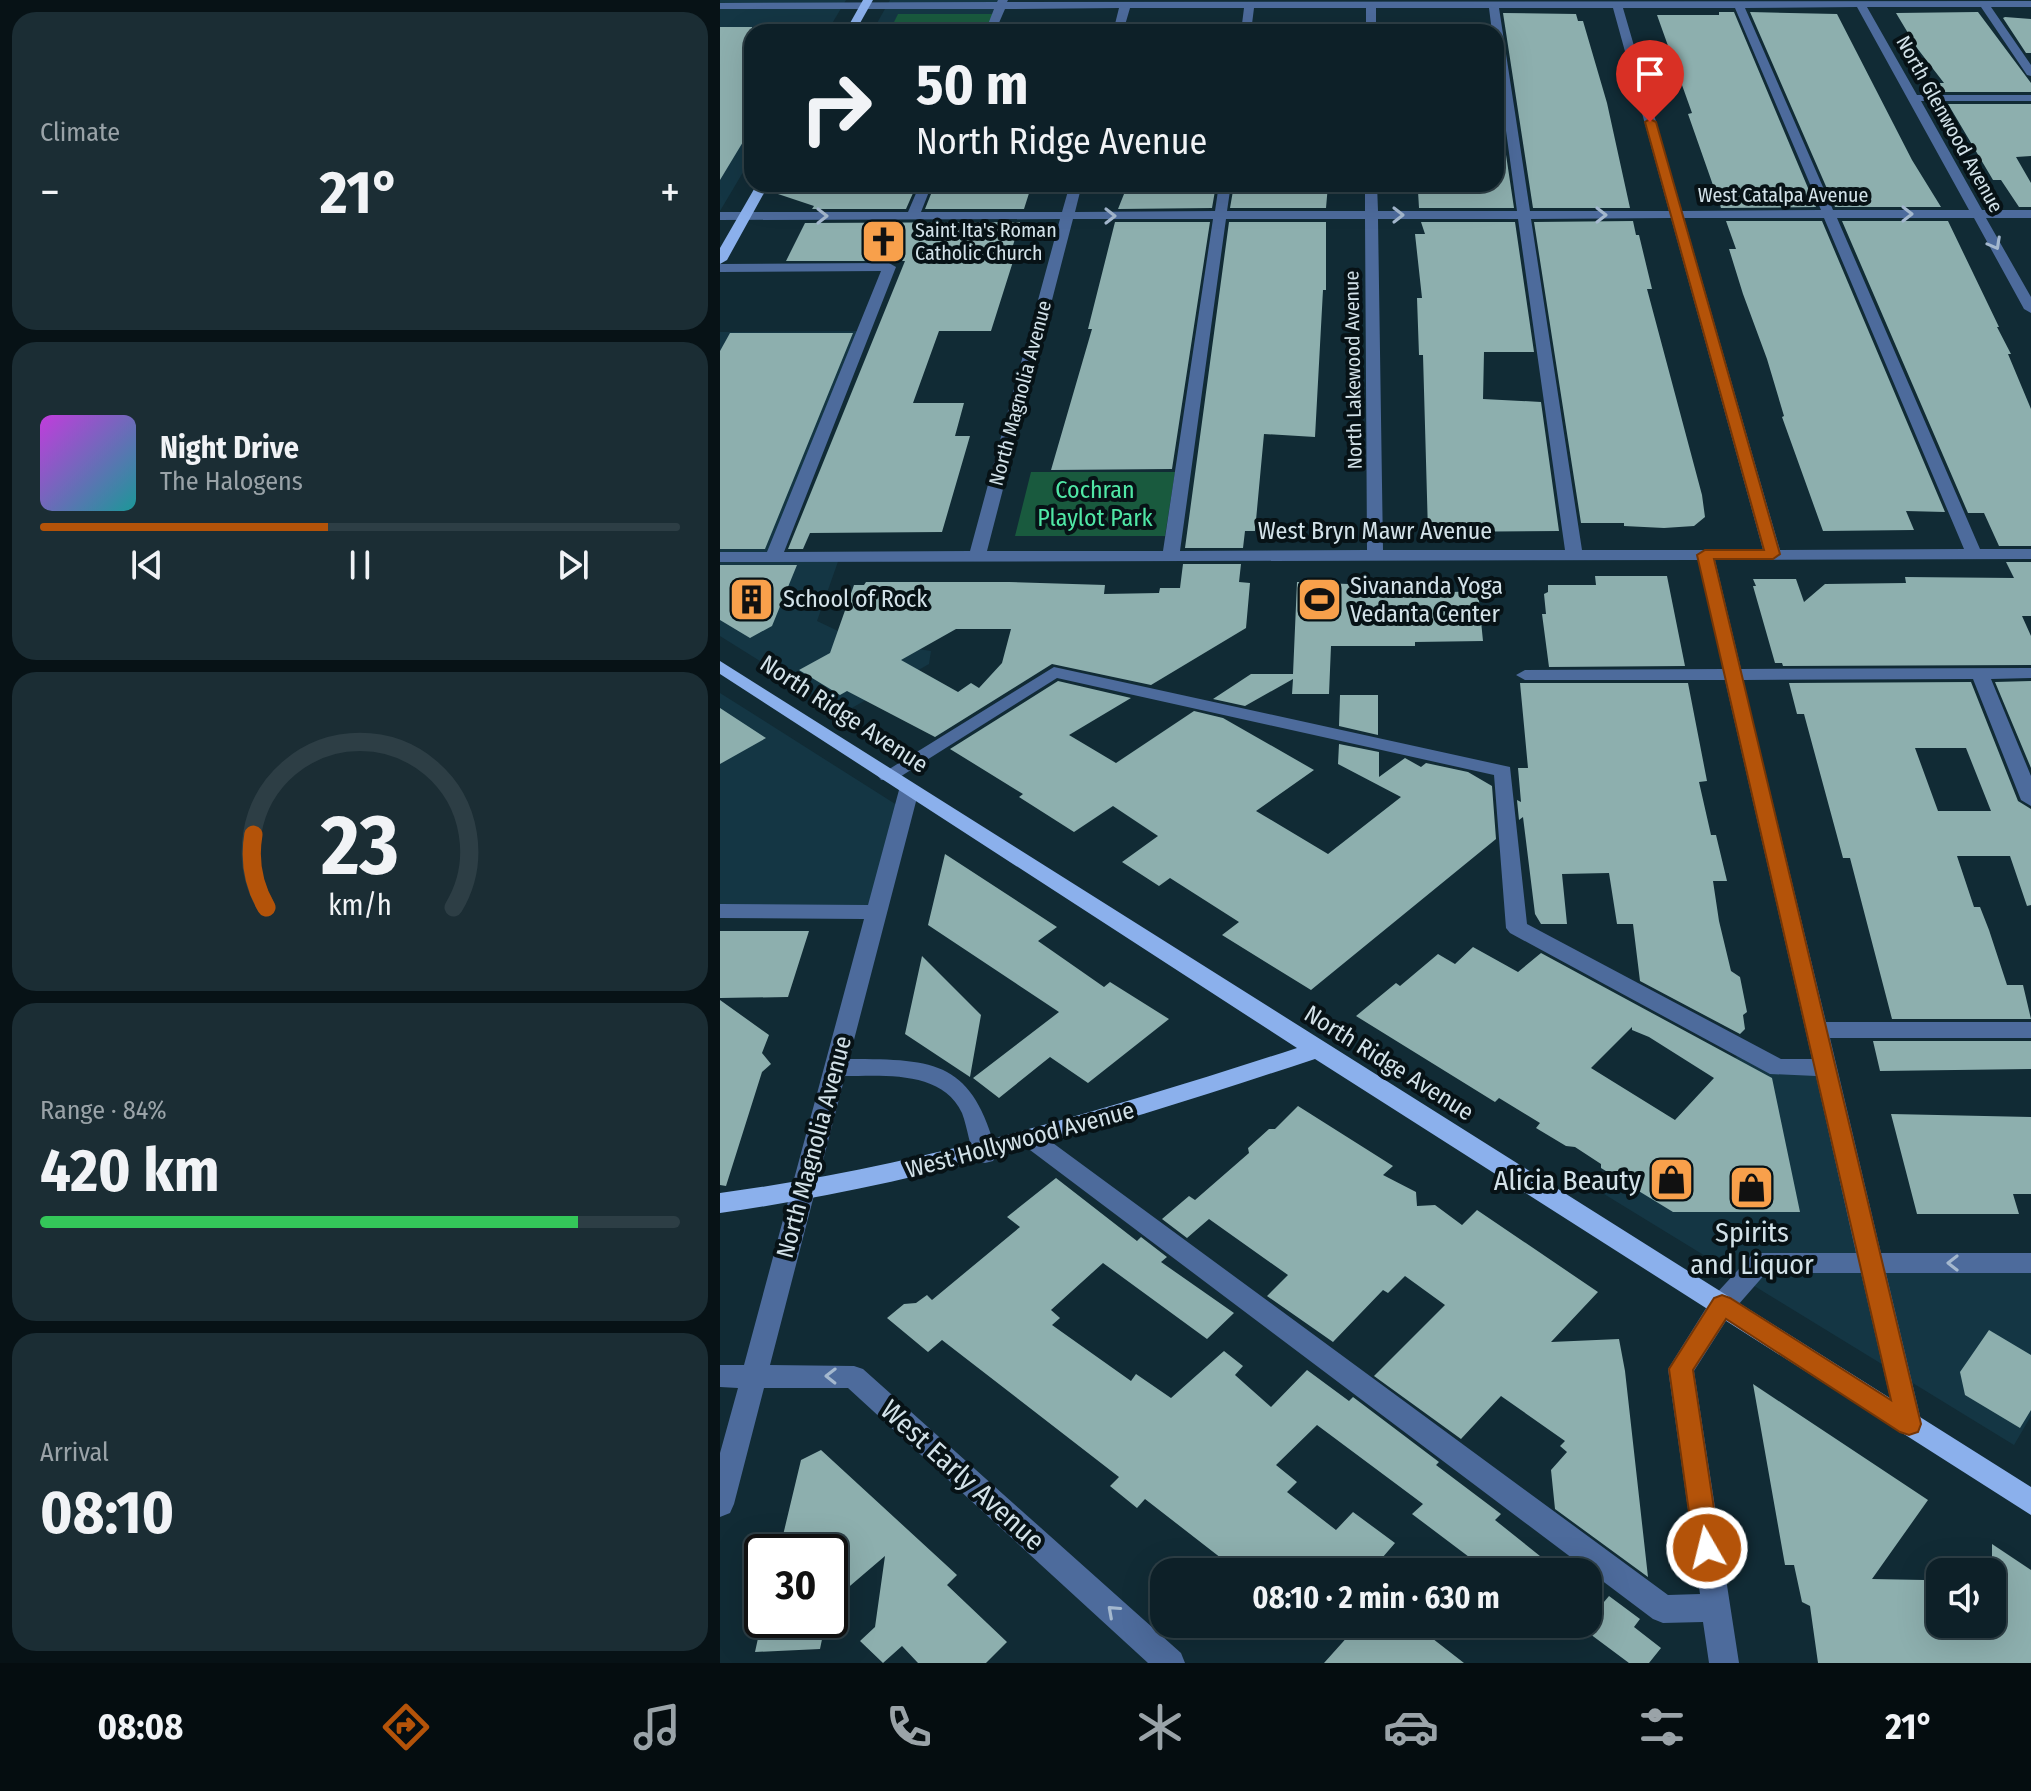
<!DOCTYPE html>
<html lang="en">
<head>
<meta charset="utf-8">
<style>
	body { margin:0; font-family:"Fira Sans Condensed",sans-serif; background:#1b2d34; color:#f1f3f6; height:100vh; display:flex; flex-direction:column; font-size:30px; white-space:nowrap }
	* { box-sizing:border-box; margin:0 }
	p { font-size:26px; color:#9aa3a8 }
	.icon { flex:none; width:44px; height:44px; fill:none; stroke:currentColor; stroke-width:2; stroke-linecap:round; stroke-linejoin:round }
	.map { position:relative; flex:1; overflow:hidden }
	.side { display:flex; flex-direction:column; gap:12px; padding:12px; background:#071216; width:720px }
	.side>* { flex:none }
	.banner { position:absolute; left:24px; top:24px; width:760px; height:168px; border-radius:24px; box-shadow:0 8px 32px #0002,0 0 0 2px #2d3e45; background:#0d2028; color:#f1f3f6; overflow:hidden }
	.tools { position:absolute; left:1206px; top:1558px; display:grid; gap:16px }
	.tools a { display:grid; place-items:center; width:80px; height:80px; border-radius:16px; background:#0d2028; box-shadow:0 8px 32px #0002,0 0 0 2px #2d3e45; font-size:40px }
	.speed { position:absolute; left:24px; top:1534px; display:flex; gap:16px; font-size:40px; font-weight:700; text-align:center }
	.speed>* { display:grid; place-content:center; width:104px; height:104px; border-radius:50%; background:#0d2028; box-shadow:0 8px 32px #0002,0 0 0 2px #2d3e45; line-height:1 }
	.speed .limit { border:4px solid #111; border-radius:12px; background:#fff; color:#111 }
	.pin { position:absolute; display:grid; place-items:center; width:68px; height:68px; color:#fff; margin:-82px -34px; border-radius:50% 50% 50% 0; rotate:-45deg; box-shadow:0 0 8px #0007 }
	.pin .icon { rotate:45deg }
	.me { position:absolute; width:88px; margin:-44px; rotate:352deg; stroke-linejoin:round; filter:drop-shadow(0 0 6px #0008) }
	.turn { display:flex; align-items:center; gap:28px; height:168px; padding:0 40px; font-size:36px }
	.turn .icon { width:104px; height:104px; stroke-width:2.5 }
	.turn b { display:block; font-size:56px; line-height:68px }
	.big { font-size:60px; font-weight:700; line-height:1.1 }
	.side .card { flex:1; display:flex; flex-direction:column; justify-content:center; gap:12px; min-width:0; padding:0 28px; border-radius:24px; background:#1b2d34 }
	.side .dial { align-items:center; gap:0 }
	.dial svg { height:208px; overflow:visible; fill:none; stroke:#2d3e45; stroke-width:7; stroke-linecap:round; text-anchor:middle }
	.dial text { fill:#f1f3f6; stroke:none }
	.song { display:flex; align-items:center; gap:24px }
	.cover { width:96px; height:96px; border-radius:12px; background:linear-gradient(135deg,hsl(290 70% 55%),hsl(180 70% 35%)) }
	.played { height:8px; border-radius:4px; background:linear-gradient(90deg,#b45309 45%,#2d3e45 45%) }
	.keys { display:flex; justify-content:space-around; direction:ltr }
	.heat { display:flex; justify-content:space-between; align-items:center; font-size:44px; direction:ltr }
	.charge { height:12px; border-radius:6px; background:linear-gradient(90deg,#34c759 84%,#2d3e45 0) }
	.trip { position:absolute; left:430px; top:1558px; width:452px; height:80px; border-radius:24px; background:#0d2028; box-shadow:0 8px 32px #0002,0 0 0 2px #2d3e45; font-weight:700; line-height:80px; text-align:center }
	.tab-bar { display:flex; height:128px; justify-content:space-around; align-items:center; background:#050d10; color:#9aa3a8 }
	.tab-bar .icon { width:56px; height:56px }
	.tab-bar .selected { color:#b45309 }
	.tab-bar b { font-size:36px; color:#f1f3f6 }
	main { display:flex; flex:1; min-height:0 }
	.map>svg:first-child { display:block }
	.built { fill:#143644 }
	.green { fill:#195a3e }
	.building { fill:#8dafae; fill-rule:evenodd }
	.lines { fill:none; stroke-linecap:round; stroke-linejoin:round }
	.minor { fill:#4d6b9c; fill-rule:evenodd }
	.major { fill:#8bb0ec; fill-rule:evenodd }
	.oneway { stroke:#a4b8ce }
	.route { fill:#b45309; stroke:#753606; stroke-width:2 }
	.labels { text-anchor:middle; stroke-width:8; stroke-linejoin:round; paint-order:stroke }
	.far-street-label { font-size:20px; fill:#d3e2e9; stroke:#071216 }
	.far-poi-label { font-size:20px; fill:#d3e2e9; stroke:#071216; text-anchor:start }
	.park-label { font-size:24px; fill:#50e8a6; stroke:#071216 }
	.street-label { font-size:24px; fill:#d3e2e9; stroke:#071216 }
	.poi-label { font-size:24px; fill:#d3e2e9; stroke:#071216; text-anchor:start }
	.near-poi-label { font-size:28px; fill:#d3e2e9; stroke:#071216; text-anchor:end }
	.near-street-label { font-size:28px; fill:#d3e2e9; stroke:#071216 }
</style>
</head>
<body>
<main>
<section class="side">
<div class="card"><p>Climate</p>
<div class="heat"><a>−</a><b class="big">21°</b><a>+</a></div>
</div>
<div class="card">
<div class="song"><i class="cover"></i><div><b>Night Drive</b><p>The Halogens</p></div></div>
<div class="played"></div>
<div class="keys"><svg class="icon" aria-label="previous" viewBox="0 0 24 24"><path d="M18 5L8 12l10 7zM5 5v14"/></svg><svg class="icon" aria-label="pause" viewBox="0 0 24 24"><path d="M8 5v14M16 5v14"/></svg><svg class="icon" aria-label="next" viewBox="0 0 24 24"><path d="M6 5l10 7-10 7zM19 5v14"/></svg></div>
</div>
<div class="card dial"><svg viewBox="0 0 100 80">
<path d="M14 69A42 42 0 1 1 86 69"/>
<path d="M14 69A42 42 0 0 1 9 41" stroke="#b45309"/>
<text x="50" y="56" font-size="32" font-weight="700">23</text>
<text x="50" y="72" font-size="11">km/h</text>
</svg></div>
<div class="card"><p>Range · 84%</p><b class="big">420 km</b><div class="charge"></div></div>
<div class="card"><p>Arrival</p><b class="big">08:10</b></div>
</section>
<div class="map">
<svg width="1311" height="1663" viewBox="0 0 1311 1663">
	<rect width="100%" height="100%" fill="#112b35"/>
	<!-- built -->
	<path class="built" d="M0,0h126l-19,32h-75v125l-32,54z
		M170,0h112l-9,14h-94l-10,18h-17z
		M146,331l-90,225h64l-23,65 38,18 76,12 -2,13 -86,49 -123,-77v-304z
		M0,693l180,114 -26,109 -154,-2z
		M1019,1054l83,17 44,196 165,1v148l-17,29 -410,-251z"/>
	<!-- green -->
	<path class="green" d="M178,14h95l-7,18h-97z
		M311,472h144l-10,64h-150z"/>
	<!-- building -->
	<path class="building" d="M999,12h15l82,195 -95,1 -33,-94 4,-1 -35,-98h62z
		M1030,12l87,2 75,146 29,47h-106z
		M1258,12l53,71v9h-89l-5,-9h7l-27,-35 -21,-35z
		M783,13l73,1 2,7h5l24,82 23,105h-97z
		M1285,17l26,2v34h-5l-23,-35z
		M0,27h32v100l-32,53z
		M776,88l18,120h-95l-1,-17h6l-1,-7h73z
		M1228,104h83v52l-15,1 15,26v24h-12l-18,-27h-8z
		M52,184h145l-11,25h-94l2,-3 -45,-15z
		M215,184h27l-1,3h70l-7,22h-99z
		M408,184h67l21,1 -4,23 -94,1z
		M552,184l56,1 -2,23h-96l4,-23z
		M913,221l3,14h3l13,54h-5l55,206 3,22 -11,9 -30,2 -40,-2v-3h-43l-47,-301z
		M1006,221h96l123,291 -39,-1 8,19 -91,1 -41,-114 2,-1 -17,-57 -24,-65 -14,-45h7z
		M1122,221h106l51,106h-2l14,27h-3l23,55v137h-32l-15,-33h-16z
		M300,222l-9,30h5l-25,79h-52l-26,72h51l-9,33h15l-28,96 -132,1 -7,16h-15l117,-288h-119l19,-38z
		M395,222h95l-38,247 -121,1 41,-141h-4z
		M509,222h97v68h-3l-8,147 -51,-3 -9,97h-10l-2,17h-58z
		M701,222h94l19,130h-50l-1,47 58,3 18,129 -131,1 -5,-177h-4l-2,-57h5l-7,-64h10z
		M10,333h123l-88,216h-45v-198z
		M1286,562h25v54h-9l9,20v29l-248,1 -1,-3h-7l-22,-77h3l-3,-7h43l8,23 21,-18 81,-1 -1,-6 109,1z
		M463,564h58l-2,18 11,1 -4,45 -95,57 -99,-21 -117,73 -88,-46 -7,4 -41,-25 31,-17 24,-68h10l2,-3h143l96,3 -1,9 55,-1 1,-5h20zM236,629h55l-9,34 -23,25 -8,-5 -13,9 -57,-32z
		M0,565h77l-25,61 -22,12 -30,-18z
		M875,576h72l18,90 -136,1 -7,-53h4l-2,-20 4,-2v-7h48z
		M577,582l77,3 -1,6 28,3 77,-3 5,50 -68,1v4h-84l-2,48h-37l1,-15 -48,27 -32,-7 38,-25h42z
		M338,681l73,17 -62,37 47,28 78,-52 29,7 91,52 -58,41 72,43 73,-57 -63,-33 1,-20 40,8v25l26,-19 16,9 5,-4 42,9 24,14 4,53 -185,151 -89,-55 17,-13 -69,-44 -11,8 -37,-24 36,-26 -45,-30 -39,26 -55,-35 4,-3 -73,-45z
		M1311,681v87l-36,-86z
		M1251,682l47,119 13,8v96l-4,1 -17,-50h-53l17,51h6l9,23 18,55h16l8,34h-139l-42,-161h-7l-39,-144h-7l-8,-31zM1195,748h51l25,63h-53z
		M800,683h168l19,98 -8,1 12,53h5l11,46h-14l6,40 12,50 9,6 7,35 -4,3 2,14 -5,5 -100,-53 -7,-57h-16l-8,-51 -47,1 5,50h-26l-6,-10 -12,-97 -4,3 -2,-20 4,2 -3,-34h10z
		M620,695h38v40l-39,-9z
		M0,708l46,30 -46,26z
		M225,854l112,73 -19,14 66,46 6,-5 59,37 -81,64 -38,-26 -51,41 -26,-20 86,-66 -131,-87z
		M0,931h89l-21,66 -68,1z
		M753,947l45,25 23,-19 231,125 28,134h-127l-72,-44v-4l-26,-17 -9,-1 -30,-18 4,-5 -41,-25 -4,4 -139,-86 40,-33 4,3 38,-32 17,10zM912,1027v3l17,7 65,41 -39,42 -84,-52z
		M202,956l59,59 -11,62 -65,-43z
		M0,1000l49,35 -7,18 9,11 -9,8 -36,114 -6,-1z
		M1153,1041h158v28l-151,2z
		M578,1106l95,60 -10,9 33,17 1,14 18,-1 27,20 15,-15 121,82 -47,50 68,-3 6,32 23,206 -93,-68 -4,-39 16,-18 -7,-6 5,-5 -64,-45 -40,43 -87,-63 71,-71 -40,-29 -17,17 -5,-3 -50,52 -66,-46 21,-21 -79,-56 -22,19 -25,-19 27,-23 6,4 54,-47 -1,-5 21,-19h6z
		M1171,1114l140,3v77h-18l6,20h-102z
		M336,1178l81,63 4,-4 26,20 -6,5 73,51 -27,26 -104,-76 -52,47 9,8 -8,7 79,56 5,-7 35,24 53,-47 19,15 -8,9 36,32 36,-37 42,31 4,-4 86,65 -3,3 65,49 -6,6 65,52h-71l-77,-58 11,-10 -106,-79 -41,40 21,17 -10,10 49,38 17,-18 42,31 -25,29h-131l-94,-73 -8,9 -27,-22 9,-9 -177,-137 -14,12 -41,-34 17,-14 12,-1 11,-8 5,5 88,-73 -13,-10z
		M1269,1330l42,25v55l-11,18 -55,-33 -5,-23z
		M1033,1384l175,116 -56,79 52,1 12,48 2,-4h54v-80l39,26v93h-213l-8,-57 -8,-4 -8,-37h-9z
		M101,1450l136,125 -10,10 60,57 -21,21h-68l-16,-17 -19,17 -23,-22 15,-14 10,-71 -55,47v-51h-51l22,-92z
		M889,1596l31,23 -6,8 27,21 -12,15h-20l-47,-35z
		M42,1620h64l-6,29 -65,3z
		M639,1624h79l-10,11 36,28h-140z"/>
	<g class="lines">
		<!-- minor -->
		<path class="minor" d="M278,0h10l-1,2 1024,-1v6h-40l40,58v11l-4,-1 -46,-68h-114l50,88h114v6h-110l61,109h49v8h-45l45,79v16l-7,-4 -50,-91h-137l143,331h51v10l-316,1 26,109 290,-1v10l-40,1 40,97v30l-10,-6 -48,-121 -230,1 83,342h205v16h-201l51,215h150v20h-145l36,151 -3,8 -10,4 -10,-4 -3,-8 -35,-151h-95l-35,40 -37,58 45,292h-30l-6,-41 -40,1 -10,-4 -627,-472 -4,-6 4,-6 8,-3 8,3 626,460 32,-1 -32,-225 45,-72 38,-41 9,-3h96l-40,-177 -46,-2 -260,-141 -4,-5 -12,-153 -437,-97 -162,102h-14l-3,-4 176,-109 456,100 17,157 254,135h31l-87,-379h-200l-9,-5 9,-5 198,-1 -25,-109 -978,2v-10h47l114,-281 -161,1v-8l169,-1 7,4 -112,285 186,-1 90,-332 -340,1v-8h188l12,-28h12l-11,28h141l8,-28h12l-7,28 140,-1 4,-27h12l-4,27h138v-27h12l1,27h139l-21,-153v-26h-4l-3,-24h-113v24h-10v-24h-112l-3,24h-10l3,-24h-114l-7,24h-10l6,-24 -114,1 -10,23h-10l9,-23h-274v-6l277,-1zM1137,7l112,203h-136l-88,-202zM779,8h114l56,203h-139zM903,8h112l86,202 -139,1zM951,218l92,332h-181l-51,-331zM964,218h140l140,331 -184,1zM353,219h140l-50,332h-176zM506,219h139l2,331 -187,1zM658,219h140l47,331h-182z
			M189,784l10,6 -70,269c89,0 123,3 148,95l-4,7 -8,2 -8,-2c-8,-15 -9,-32 -15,-48 -20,-43 -78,-37 -117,-37l-75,289 84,1 9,3 318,284 4,10h-37l-300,-275h-84l-30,116 -4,9 -10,4v-64l18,-65 -18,-1v-22h24l120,-446 -144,-1v-14l148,1 31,-115z"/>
		<!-- major -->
		<path class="major" d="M143,0h10l-18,32h-10z
			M37,184h12l-42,76 -7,4v-16z
			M0,661l1311,826v28l-716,-456c-197,65 -389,125 -595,154v-20c200,-27 386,-83 577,-145l-577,-374z"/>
	</g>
	<!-- one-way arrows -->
	<defs><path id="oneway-chevron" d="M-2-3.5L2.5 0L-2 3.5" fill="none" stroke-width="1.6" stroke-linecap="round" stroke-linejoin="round" transform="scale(2)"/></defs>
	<g class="oneway">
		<use href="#oneway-chevron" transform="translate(1187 214)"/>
		<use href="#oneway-chevron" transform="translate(678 215)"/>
		<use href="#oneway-chevron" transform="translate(881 215)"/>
		<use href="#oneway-chevron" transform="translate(102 216)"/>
		<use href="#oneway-chevron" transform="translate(390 216)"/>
		<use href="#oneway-chevron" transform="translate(1275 244) rotate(61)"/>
		<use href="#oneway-chevron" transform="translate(1233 1263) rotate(-180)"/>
		<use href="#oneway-chevron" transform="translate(111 1376) rotate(-179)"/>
		<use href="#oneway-chevron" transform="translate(393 1611) rotate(-138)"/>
	</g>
	<!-- route -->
	<path class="route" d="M930,119l6,3 124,432 -7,5h-59l207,865 -3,8 -9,3 -9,-3 -174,-113 -33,51 27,178 -4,9 -9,3 -9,-3 -4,-9 -25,-179 45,-71 8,-3 8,3 161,102 -194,-845 8,-5h59l-119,-428z"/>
	<!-- icons -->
	<defs>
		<symbol id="church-square" viewBox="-11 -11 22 22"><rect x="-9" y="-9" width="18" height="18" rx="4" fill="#f8a04b" stroke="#071216"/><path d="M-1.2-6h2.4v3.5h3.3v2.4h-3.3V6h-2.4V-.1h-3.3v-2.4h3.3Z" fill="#111"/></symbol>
		<symbol id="building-square" viewBox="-11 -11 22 22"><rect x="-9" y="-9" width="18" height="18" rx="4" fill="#f8a04b" stroke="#071216"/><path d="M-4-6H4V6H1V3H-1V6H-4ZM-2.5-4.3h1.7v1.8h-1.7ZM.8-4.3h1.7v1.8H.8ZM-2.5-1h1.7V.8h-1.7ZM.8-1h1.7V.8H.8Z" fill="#111"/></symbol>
		<symbol id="stadium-square" viewBox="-11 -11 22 22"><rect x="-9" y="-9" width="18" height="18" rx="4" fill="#f8a04b" stroke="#071216"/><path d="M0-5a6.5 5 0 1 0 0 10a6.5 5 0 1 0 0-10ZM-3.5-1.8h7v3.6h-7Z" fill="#111"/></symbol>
		<symbol id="shop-square" viewBox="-11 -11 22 22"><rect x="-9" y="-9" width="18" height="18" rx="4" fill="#f8a04b" stroke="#071216"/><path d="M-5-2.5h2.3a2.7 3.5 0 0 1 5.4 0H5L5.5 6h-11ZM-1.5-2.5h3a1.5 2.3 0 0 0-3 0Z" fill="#111"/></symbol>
	</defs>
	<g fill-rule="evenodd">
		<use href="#church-square" x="138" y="216" width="51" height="51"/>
		<use href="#building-square" x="6" y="574" width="51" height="51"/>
		<use href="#stadium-square" x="574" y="574" width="51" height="51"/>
		<use href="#shop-square" x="926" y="1154" width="51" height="51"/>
		<use href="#shop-square" x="1006" y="1162" width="51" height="51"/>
	</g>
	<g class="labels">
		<!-- far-street labels -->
		<g class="far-street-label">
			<text transform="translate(1230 124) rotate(61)" y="7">North Glenwood Avenue</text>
			<text x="1063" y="202">West Catalpa Avenue</text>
			<text transform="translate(633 370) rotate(-91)" y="7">North Lakewood Avenue</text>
			<text transform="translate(300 393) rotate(-75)" y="7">North Magnolia Avenue</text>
		</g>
		<!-- far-poi labels -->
		<g class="far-poi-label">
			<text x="195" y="237">Saint Ita's Roman<tspan x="195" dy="23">Catholic Church</tspan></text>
		</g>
		<!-- park labels -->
		<g class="park-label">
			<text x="375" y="498">Cochran<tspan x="375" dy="28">Playlot Park</tspan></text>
		</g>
		<!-- street labels -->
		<g class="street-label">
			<text x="655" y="539">West Bryn Mawr Avenue</text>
			<text transform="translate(124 714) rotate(33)" y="8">North Ridge Avenue</text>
			<text transform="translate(669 1063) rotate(32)" y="8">North Ridge Avenue</text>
			<text transform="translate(300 1140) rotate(-15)" y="8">West Hollywood Avenue</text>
			<text transform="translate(94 1147) rotate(-75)" y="8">North Magnolia Avenue</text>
		</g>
		<!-- poi labels -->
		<g class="poi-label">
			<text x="630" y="594">Sivananda Yoga<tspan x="630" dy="28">Vedanta Center</tspan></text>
			<text x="63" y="607">School of Rock</text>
		</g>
		<!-- near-poi labels -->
		<g class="near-poi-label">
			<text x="921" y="1190">Alicia Beauty</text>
			<text x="1032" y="1242" text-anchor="middle">Spirits<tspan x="1032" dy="32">and Liquor</tspan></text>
		</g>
		<!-- near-street labels -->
		<g class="near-street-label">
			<text transform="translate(243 1475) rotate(42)" y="10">West Early Avenue</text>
		</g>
	</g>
</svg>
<div class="tools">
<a><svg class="icon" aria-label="sound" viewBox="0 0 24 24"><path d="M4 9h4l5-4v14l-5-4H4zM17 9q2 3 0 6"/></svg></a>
</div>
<div class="speed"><div class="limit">30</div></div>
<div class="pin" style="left:930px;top:122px;background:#d93025"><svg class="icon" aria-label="arrive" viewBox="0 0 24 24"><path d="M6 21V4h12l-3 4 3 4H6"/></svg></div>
<svg class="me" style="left:987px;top:1548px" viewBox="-20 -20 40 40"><circle r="17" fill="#b45309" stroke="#fff" stroke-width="3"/><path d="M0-11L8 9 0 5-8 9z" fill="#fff"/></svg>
<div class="trip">08:10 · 2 min · 630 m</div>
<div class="banner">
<div class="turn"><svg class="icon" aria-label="right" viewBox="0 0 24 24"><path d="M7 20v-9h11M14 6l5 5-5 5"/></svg><div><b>50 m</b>North Ridge Avenue</div></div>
</div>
</div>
</main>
<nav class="tab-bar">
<b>08:08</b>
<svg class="icon selected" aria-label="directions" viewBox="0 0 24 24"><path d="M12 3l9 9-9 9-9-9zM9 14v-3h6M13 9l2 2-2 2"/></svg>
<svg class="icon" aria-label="music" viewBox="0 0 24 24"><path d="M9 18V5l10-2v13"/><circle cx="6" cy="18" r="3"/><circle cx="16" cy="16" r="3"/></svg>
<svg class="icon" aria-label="phone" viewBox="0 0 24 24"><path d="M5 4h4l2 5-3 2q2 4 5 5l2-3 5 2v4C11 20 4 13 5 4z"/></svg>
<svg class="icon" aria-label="climate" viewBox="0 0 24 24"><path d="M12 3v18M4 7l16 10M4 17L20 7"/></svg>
<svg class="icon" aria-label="car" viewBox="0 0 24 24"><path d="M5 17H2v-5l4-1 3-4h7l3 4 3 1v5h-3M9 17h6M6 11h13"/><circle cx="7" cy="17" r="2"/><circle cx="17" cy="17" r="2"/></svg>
<svg class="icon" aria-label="filters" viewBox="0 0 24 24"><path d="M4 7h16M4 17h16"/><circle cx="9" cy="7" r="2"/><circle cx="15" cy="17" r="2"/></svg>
<b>21°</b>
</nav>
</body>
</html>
